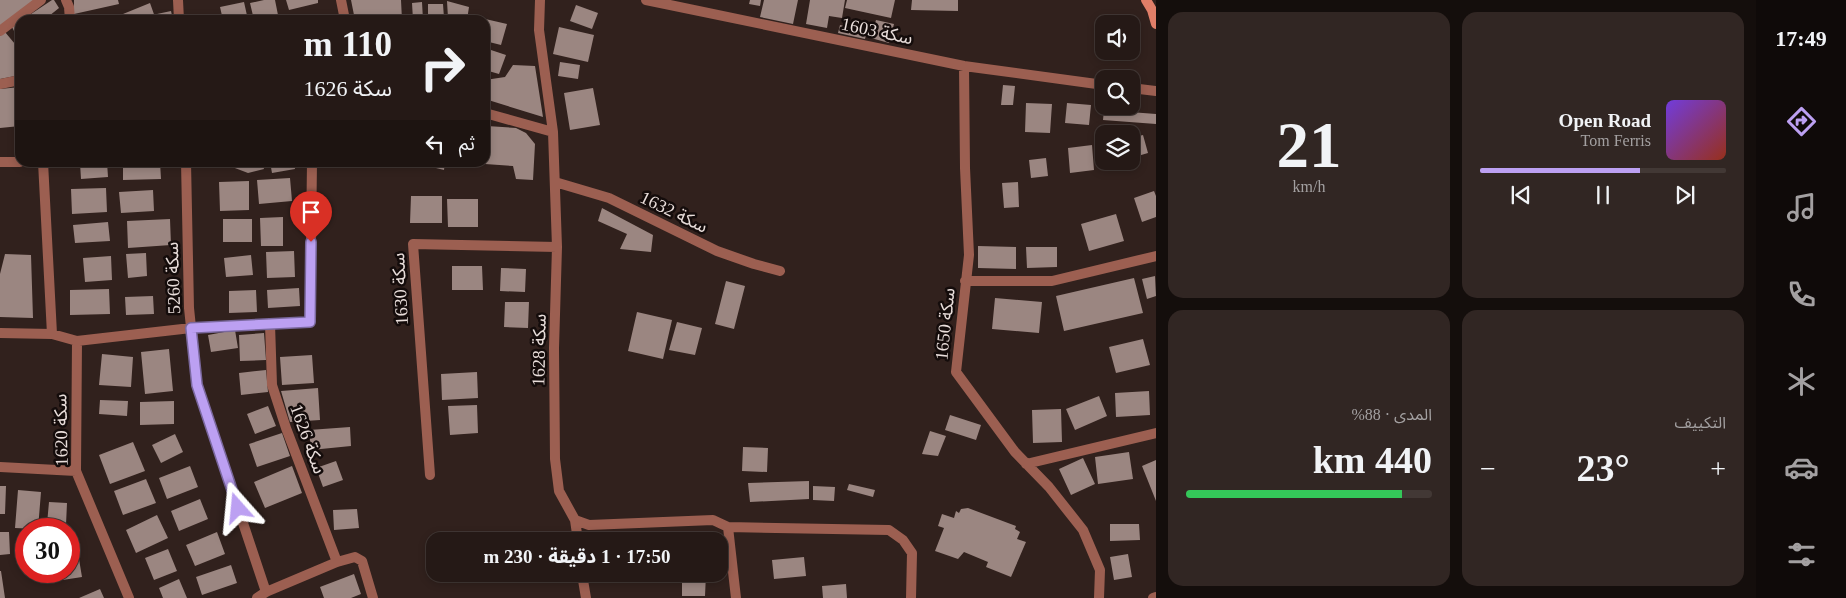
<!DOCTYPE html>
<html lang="ar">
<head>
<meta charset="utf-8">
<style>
	body { margin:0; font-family:"Times New Roman","Noto Sans Arabic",serif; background:#312623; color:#f1f3f6; direction:rtl; height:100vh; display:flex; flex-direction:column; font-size:19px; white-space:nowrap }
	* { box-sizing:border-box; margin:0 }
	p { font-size:16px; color:#a3a0a1 }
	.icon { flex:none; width:28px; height:28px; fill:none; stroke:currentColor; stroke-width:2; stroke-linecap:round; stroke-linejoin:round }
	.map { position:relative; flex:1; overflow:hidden; direction:ltr }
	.drawer { display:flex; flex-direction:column; gap:12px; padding:12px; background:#140e0c; width:600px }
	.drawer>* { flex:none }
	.guide { position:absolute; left:15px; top:15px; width:475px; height:152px; border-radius:15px; box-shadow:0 2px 8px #0003,0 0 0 1px #423835; direction:rtl; background:#251916; color:#f1f3f6; overflow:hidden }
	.controls { position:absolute; left:1095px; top:15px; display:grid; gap:10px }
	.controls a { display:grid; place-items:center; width:45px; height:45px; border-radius:10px; background:#251916; box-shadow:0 2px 8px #0003,0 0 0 1px #423835; font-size:25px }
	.speed { position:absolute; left:15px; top:518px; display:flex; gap:10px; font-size:25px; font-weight:700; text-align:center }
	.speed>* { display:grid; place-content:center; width:65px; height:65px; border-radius:50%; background:#251916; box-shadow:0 2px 8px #0003,0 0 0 1px #423835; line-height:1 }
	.speed .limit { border:8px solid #d22; background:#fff; color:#111 }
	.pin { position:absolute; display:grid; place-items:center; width:42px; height:42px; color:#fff; margin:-51px -21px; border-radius:50% 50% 50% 0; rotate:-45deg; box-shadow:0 0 5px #0007 }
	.pin .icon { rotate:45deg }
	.me { position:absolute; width:55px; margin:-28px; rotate:342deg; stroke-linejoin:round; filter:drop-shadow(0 0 4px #0008) }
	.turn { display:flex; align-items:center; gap:18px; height:105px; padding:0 15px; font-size:22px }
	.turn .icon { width:65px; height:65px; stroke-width:2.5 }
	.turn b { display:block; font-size:35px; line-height:42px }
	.then { display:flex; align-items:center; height:48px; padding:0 15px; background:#0003; gap:10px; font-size:19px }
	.big { font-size:38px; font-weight:700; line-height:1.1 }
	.drawer .card { flex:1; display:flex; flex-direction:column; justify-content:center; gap:8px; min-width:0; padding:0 18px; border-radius:15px; background:#312623 }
	.drawer .dial { align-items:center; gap:0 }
	.dial b { font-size:65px; line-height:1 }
	.song { display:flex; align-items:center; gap:15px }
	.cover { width:60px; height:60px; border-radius:8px; background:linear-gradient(135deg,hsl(260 70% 55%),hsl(10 70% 35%)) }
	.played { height:5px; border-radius:2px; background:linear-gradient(90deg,#bca0f2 65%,#423835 65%) }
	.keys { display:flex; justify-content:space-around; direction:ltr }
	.heat { display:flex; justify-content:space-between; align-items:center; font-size:28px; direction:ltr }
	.charge { height:8px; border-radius:4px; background:linear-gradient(90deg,#34c759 88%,#423835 0) }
	.drawer .tiles { flex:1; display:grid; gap:12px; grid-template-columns:repeat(2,1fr) }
	.trip { position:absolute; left:426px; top:532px; width:302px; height:50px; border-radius:15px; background:#251916; box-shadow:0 2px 8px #0003,0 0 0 1px #423835; font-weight:700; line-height:50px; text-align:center; direction:rtl }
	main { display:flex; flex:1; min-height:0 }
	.tab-bar { display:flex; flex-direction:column; width:90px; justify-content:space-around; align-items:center; background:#0f0a09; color:#a3a0a1 }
	.tab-bar .icon { width:35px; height:35px }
	.tab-bar .current { color:#bca0f2 }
	.tab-bar b { font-size:22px; color:#f1f3f6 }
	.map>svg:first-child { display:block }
	.building { fill:#9b8681 }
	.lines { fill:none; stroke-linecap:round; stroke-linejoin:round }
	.street { stroke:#9c5f51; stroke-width:10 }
	.secondary { stroke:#e07e68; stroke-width:10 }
	.route-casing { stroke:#7a689d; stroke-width:12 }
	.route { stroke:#bca0f2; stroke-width:9 }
	.labels { text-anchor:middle; stroke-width:5; stroke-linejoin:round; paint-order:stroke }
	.street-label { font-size:18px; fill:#e9dedb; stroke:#140c0b }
</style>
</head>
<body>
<main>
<nav class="tab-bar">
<b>17:49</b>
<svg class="icon current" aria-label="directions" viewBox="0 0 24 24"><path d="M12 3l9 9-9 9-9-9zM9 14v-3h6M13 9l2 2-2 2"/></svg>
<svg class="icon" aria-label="music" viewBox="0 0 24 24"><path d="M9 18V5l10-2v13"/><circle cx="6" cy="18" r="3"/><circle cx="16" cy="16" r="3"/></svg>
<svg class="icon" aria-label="phone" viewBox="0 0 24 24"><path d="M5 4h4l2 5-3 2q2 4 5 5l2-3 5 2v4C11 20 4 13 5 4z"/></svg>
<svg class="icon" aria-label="climate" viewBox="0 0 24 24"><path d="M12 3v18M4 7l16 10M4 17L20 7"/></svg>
<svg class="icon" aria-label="car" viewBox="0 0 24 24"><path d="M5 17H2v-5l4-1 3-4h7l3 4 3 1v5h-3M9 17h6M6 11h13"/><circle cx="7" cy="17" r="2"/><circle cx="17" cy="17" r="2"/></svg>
<svg class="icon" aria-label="filters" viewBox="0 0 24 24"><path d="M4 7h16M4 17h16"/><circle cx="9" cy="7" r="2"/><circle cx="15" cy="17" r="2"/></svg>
</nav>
<section class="drawer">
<div class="tiles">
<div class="card">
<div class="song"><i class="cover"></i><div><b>Open Road</b><p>Tom Ferris</p></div></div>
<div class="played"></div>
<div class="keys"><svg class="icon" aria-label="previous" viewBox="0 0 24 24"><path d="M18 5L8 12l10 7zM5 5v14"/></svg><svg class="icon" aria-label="pause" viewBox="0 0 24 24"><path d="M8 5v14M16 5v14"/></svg><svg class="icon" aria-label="next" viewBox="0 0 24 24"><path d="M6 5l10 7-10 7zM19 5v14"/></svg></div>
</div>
<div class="card dial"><b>21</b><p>km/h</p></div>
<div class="card"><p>التكييف</p>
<div class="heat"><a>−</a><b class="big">23°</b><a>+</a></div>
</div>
<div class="card"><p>المدى · 88%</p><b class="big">440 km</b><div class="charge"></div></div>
</div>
</section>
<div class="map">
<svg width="1156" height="598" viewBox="0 0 1156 598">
	<rect width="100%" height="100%" fill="#31211d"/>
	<!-- building -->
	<path class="building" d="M0,0h34l-34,27z
		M52,0h2l5,8 -15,12h-22z
		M74,0h44l1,4 -45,10z
		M264,0h11l4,20h-25l-4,-17z
		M286,0h32v3l-29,7z
		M351,0h50l1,20h-47z
		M750,0h11l-1,6 -11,-2z
		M764,0h34l-5,24 -33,-7z
		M810,0h35l-3,18 -13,-2 -2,12 -21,-4z
		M847,0h48l-4,18 -46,-10z
		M912,0h46v11l-47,-1z
		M447,1l22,6 -2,13 -19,-2z
		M244,2l4,18h-25l-3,-13z
		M422,2l1,18h-10l-1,-17z
		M150,3l6,17h-31l-2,-6z
		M428,4h15l1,14h-16z
		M576,5l22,8 -6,16 -22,-8z
		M171,11l2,9h-15l-1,-6z
		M111,16v4h-41v-1z
		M481,18l26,6 -6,21 -16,-4v-21h-4z
		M1109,19l25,1 -1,13h-2v-9h-22z
		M876,20l18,4 -5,19 -18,-5z
		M20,22v21l-8,-16z
		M840,25l27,6 -2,8 -27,-6z
		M559,27l35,8 -6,27 -35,-8z
		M5,32l15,18v25l-20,4v-43z
		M485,48l21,7 -7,19 -14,-4z
		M1107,51h25l-1,8 -24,-2z
		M560,62l20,3 -2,14 -20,-3z
		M513,65l22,1 8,51 -58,-18v-19l20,-3z
		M1003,85l12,1 -2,19h-12z
		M20,87v39l-20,2v-39z
		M593,88l7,37 -30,5 -6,-37z
		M1026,103l26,1 -2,29 -25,-1z
		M1067,103l24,2 -2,20 -24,-2z
		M1104,110l52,4v10l-53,-4z
		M487,126l29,2 10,5 9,11 -2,36 -17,-1 -3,-13 -28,-2z
		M1143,135l5,18 -17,5v-20z
		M1092,145l2,25 -24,3 -2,-25z
		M1046,158l2,18 -17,2 -2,-18z
		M107,162l1,15 -27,2 -1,-16z
		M123,162h37l1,17 -38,1z
		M226,162h36l2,7 -16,4 -21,-8z
		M270,162h24l1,7 -23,4z
		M412,162h33l-1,8z
		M454,162h24v4h-24z
		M290,178l2,23 -33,3 -2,-24z
		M249,181v29l-29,1 -1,-29z
		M1018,182l1,25 -15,1 -2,-25z
		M106,188l1,24 -35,2 -1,-25z
		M153,190l1,21 -33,2 -2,-21z
		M1154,191l2,5v21l-14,5 -8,-24z
		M411,196h31v27h-32z
		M447,199h31v28h-30z
		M602,208l51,27 -2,17 -31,-3 7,-15 -29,-13z
		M1116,214l8,27 -35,10 -8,-27z
		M283,217v29h-22l-1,-28z
		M170,219l1,26 -43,3 -1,-27z
		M223,219h29v23h-29z
		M108,222l2,19 -35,2 -2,-18z
		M978,246l38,1v22l-38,-1z
		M1026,247h31v20l-30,1z
		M294,251l1,26 -28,1 -1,-26z
		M146,253l1,23 -19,2 -2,-24z
		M5,254l26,1 2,63 -33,-1v-43z
		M251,255l2,20 -27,2 -2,-19z
		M111,256l1,24 -27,2 -2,-24z
		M452,266h30l1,24h-31z
		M501,268l25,1 -1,23 -25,-1z
		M1155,276l1,20 -9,3 -5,-20z
		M1134,278l9,35 -79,18 -8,-35z
		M726,281l19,5 -11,43 -19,-5z
		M299,288l1,18 -32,2 -1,-18z
		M109,289l1,25 -40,1v-25z
		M256,290l1,22 -28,1v-22z
		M153,296l1,18 -28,1 -1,-18z
		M995,298l47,4 -3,31 -47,-4z
		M505,302h24l-1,26 -24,-1z
		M637,312l35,8 -9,39 -35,-8z
		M677,322l25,6 -7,27 -26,-5z
		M235,330l3,18 -27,4 -3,-17z
		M264,333l2,27 -26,1 -1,-26z
		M1143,339l7,26 -34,8 -7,-26z
		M169,349l4,42 -28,3 -4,-42z
		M102,354l31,3 -2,30 -32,-2z
		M312,355l2,28 -32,2 -2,-28z
		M266,370l2,22 -27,3 -2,-22z
		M477,372l1,26 -36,2 -1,-26z
		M318,388l2,32 -30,2 -9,-31z
		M1149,391l1,24 -34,2 -1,-24z
		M1099,396l8,20 -32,14 -9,-21z
		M100,400l28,1 -1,15 -28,-2z
		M174,401v23l-34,1v-23z
		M477,405l1,28 -28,2 -2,-29z
		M268,406l8,20 -21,8 -8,-20z
		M1061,409l1,33 -29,1 -1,-33z
		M950,415l31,10 -5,15 -31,-10z
		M350,427l1,19 -40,4 -2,-20z
		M930,431l16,5 -8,20 -16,-2z
		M282,433l8,23 -33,11 -8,-23z
		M175,434l8,18 -22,11 -9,-18z
		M133,442l12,29 -35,13 -11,-29z
		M743,447l25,1 -1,24 -25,-1z
		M1129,452l4,27 -35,5 -3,-27z
		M1083,458l12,26 -24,11 -12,-26z
		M1156,460v41l-14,-35z
		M336,461l7,19 -20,7 -7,-19z
		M190,466l8,21 -31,12 -8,-21z
		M292,466l10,27 -37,15 -11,-26z
		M146,479l10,24 -33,12 -9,-24z
		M809,481v18l-59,3 -2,-19z
		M849,484l26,6 -2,7 -26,-7z
		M0,486h6l-1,28h-5z
		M813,486l22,1 -1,14 -21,-1z
		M18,490l23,2 -3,37 -23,-1z
		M200,499l8,20 -29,12 -8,-20z
		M49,502l18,1 -1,22 -19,-1z
		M968,508l48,18 -1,3 5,3 -3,7 9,3 -15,35 -25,-10 2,-5 -24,-10 -6,7 -23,-8 9,-23 -6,-2 4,-12 12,4 2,-7 3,2 2,-4z
		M357,509l2,19 -25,2 -1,-20z
		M157,515l11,23 -32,15 -10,-23z
		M1110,524h29l1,16 -30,1z
		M0,532h9l1,22 -10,1z
		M217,532l8,22 -30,12 -9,-21z
		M75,535l7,42 -26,4 -2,-10h15v-35z
		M168,549l9,22 -23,9 -9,-22z
		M1128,554l4,23 -18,3 -4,-23z
		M804,557l2,19 -32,3 -2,-19z
		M231,565l6,18 -35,12 -6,-18z
		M0,571h1l4,27h-5z
		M354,574l7,20 -10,4h-27l-4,-11z
		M682,574h24l-1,22h-23z
		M179,579l8,19h-24l-4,-10z
		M846,584l1,14h-24l-1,-12z
		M100,589l4,9h-25z"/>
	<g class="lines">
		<!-- street -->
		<path class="street" d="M66,0l3,7 1,13
			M178,0l1,20
			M341,0l4,20
			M540,0l-1,30 14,102 4,115 -3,101 1,111 4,32 16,29 14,5 124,-5 15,7 8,71
			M646,0l318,66 140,19
			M0,31l41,-31
			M964,66l1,102 4,87 -13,117 59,80 34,35 34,43 17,40 -1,28
			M0,84l20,-4
			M1131,88l25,3
			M485,113l68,19
			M0,162h20
			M43,162l9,172
			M186,162l3,146 8,77 69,207
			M555,182l54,16 108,53 37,13 26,7
			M965,281h87l104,-25
			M270,324l2,61 14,43 51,134
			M0,333l52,1 25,7 114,-13 119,-6 2,-160
			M77,341l-1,130 53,127
			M1026,464l130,-31
			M0,467l76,4
			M430,475l-17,-231 144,3
			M575,520l3,21
			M728,527l161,3 14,10 9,13 -1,45
			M582,574l4,24
			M257,598l9,-6 71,-30 18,-5 7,4 11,37
			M1153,598l3,-1"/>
		<!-- secondary -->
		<path class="secondary" d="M1146,0l6,10 4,14"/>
	</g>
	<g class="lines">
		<defs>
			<path id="route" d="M238,508l-41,-123 -6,-57 119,-6 1,-80"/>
		</defs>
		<!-- route casing -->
		<use href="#route" class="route-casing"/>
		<!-- route -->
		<use href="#route" class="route"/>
	</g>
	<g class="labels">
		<!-- street labels -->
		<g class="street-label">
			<text transform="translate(877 31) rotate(12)" y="6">سكة 1603</text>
			<text transform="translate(674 212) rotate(26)" y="6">سكة 1632</text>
			<text transform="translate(173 278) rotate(-92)" y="6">سكة 5260</text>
			<text transform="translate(400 289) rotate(-93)" y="6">سكة 1630</text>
			<text transform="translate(945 324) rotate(-84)" y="6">سكة 1650</text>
			<text transform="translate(539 350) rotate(-89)" y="6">سكة 1628</text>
			<text transform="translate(61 430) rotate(-91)" y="6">سكة 1620</text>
			<text transform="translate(308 439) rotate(70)" y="6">سكة 1626</text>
		</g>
	</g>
</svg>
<div class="controls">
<a><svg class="icon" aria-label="sound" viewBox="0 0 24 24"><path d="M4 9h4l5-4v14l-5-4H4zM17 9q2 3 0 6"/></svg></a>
<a><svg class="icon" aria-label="search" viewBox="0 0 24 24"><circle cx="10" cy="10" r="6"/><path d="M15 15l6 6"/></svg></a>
<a><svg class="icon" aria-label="layers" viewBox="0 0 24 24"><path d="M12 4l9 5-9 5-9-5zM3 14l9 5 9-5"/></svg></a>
</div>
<div class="speed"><div class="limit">30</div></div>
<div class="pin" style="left:311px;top:242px;background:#d93025"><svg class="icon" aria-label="arrive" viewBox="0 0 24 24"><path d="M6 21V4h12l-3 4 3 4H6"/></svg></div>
<svg class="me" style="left:238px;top:508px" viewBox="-20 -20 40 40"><path d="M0-17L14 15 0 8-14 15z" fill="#bca0f2" stroke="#fff" stroke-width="4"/></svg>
<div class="trip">17:50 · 1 دقيقة · 230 m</div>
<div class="guide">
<div class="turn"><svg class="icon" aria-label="right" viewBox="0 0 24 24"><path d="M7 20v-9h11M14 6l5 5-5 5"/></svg><div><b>110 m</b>سكة 1626</div></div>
<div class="then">ثم<svg class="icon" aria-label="left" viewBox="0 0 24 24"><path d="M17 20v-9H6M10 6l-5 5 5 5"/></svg></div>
</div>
</div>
</main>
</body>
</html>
